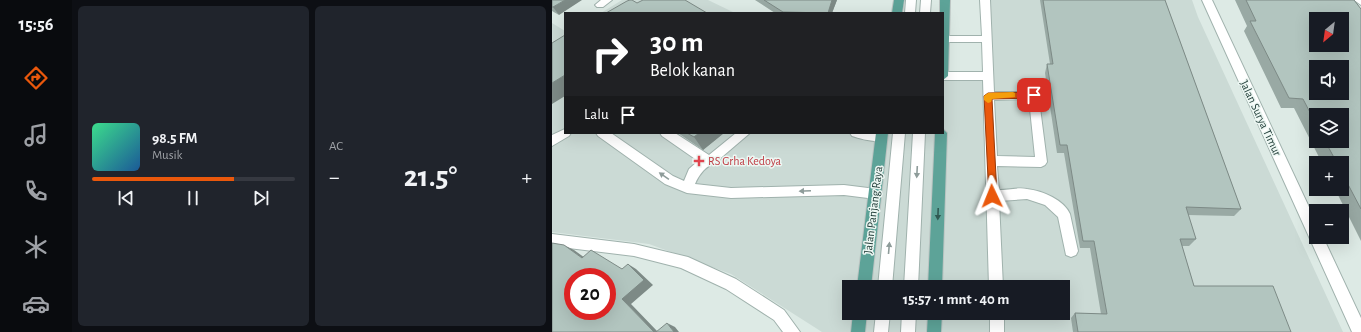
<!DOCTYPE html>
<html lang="id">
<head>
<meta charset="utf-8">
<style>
	body { margin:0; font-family:"Alegreya Sans",sans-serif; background:#20242c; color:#f1f3f6; height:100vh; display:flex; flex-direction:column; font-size:15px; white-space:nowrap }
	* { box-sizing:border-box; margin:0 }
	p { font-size:13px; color:#9ea1a6 }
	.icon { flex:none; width:22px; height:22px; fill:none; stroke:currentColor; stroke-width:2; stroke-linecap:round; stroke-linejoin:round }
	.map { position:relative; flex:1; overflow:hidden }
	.side { display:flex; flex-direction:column; gap:6px; padding:6px; background:#0d0f14; width:480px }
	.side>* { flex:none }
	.banner { position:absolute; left:12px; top:12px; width:380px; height:122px; border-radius:0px; box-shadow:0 4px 16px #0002; background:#202124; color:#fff; overflow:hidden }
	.needle { width:26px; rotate:209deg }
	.controls { position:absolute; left:757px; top:12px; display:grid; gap:8px }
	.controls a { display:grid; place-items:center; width:40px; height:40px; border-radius:0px; background:#171b24; box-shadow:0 4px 16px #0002; font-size:20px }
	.speed { position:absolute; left:12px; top:268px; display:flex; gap:8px; font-size:20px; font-weight:700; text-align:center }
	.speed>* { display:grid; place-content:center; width:52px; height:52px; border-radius:50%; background:#171b24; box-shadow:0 4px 16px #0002; line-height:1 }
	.speed .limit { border:6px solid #d22; background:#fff; color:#111 }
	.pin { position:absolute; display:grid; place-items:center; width:34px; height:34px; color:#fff; margin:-17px; border-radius:8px; box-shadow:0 2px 6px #0006 }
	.me { position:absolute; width:44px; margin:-22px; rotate:358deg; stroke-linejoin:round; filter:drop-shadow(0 0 3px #0008) }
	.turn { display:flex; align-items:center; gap:14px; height:84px; padding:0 20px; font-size:18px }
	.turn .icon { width:52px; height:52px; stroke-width:2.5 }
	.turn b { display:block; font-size:28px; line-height:34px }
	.then { display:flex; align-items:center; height:38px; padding:0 20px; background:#0003; gap:8px; font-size:15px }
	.big { font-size:30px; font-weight:700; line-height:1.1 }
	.side .card { flex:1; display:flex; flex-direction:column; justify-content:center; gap:6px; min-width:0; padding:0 14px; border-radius:6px; background:#20242c }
	.song { display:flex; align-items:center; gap:12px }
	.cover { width:48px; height:48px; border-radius:6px; background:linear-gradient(135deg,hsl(150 70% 55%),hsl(210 70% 35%)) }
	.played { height:4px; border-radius:2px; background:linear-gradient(90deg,#ea580c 70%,#363941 70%) }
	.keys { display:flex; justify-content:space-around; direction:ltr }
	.heat { display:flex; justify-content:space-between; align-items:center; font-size:22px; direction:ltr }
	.side .tiles { flex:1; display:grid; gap:6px; grid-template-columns:repeat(2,1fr) }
	.trip { position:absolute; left:290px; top:280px; width:228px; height:40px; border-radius:0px; background:#171b24; box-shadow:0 4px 16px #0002; font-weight:700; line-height:40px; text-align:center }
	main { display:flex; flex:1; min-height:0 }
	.dock { display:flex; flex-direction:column; width:72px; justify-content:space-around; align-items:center; background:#090b0e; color:#9ea1a6 }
	.dock .icon { width:28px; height:28px }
	.dock .current { color:#ea580c }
	.dock b { font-size:18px; color:#f1f3f6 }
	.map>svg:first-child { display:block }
	.built { fill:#cbdad5; fill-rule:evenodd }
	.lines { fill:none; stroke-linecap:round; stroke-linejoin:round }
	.lane-casing { stroke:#a0b2ad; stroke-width:2 }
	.street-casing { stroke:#a0b2ad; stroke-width:2 }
	.primary-casing { stroke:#bbc4c2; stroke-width:2 }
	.lane { fill:#fff; fill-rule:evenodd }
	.street { fill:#fff; fill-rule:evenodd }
	.primary { fill:#5da398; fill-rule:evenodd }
	.wall { fill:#99a9a4; fill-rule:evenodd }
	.shaded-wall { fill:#7d8a86 }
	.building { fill:#b2c5bf; stroke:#7d8a86; fill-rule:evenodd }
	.oneway { fill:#8e9c9a }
	.oneway2 { fill:#305a53 }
	.route { fill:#ea580c; stroke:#983908 }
	.slow { fill:#f59e0b }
	.health-dot { fill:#e0444e; stroke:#edf7f3; stroke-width:1.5 }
	.labels { text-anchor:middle; stroke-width:3; stroke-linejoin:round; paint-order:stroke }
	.street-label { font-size:12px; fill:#1d3a35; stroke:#edf7f3 }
	.health-label { font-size:12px; fill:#be3a42; stroke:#edf7f3; text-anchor:start }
</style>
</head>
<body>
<main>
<nav class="dock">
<b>15:56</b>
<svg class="icon current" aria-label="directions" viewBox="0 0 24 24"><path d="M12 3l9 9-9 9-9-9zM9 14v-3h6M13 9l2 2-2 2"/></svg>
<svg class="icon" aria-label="music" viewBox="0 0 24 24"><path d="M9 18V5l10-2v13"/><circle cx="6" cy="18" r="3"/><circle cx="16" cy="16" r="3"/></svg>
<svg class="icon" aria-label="phone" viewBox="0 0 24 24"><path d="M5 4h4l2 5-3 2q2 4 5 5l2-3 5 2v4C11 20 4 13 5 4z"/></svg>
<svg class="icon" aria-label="climate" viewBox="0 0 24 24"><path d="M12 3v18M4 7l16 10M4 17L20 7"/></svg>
<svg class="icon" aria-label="car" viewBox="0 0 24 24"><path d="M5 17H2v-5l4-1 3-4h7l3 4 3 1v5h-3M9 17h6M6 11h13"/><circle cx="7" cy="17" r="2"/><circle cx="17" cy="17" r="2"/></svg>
</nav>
<section class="side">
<div class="tiles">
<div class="card">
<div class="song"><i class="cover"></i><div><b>98.5 FM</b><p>Musik</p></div></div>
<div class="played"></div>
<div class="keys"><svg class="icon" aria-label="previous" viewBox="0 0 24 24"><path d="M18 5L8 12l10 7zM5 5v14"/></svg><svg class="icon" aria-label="pause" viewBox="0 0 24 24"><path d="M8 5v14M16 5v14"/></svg><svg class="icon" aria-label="next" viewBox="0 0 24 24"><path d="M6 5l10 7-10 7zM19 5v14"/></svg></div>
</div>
<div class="card"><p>AC</p>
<div class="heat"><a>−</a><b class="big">21.5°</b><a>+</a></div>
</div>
</div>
</section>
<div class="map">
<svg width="809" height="332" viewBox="0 0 809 332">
	<rect width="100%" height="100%" fill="#ddeae5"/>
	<!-- built -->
	<path class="built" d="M70,0h86l27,13h-134z
		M428,0h212l6,17 145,315h-521l-91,-58 -82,-30 -97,-12v-209l13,8v102h378v-54l41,-3zM297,287h214v26h-214z"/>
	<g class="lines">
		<defs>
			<path id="lane" d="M354,0h10l-1,13h-10z
				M369,0h10l-1,13h-10z
				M428,0h10l4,92h44l9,70 -2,3 -4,2 -44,-1 2,24c9,0 20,-3 28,-1 16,2 37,11 43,25l8,37 -2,4 -5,2 -5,-2 -8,-38 -13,-12 -18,-6 -28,2 4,86h-14l-6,-207h-40v-8h40l-1,-30h-39l1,-6h38zM477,99l6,58 -38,-1 -3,-56z
				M13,129v4h6l-2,3 -17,10v-11z
				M44,133h15l62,43 11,5 5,-12 9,-8 -36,-25 -2,-3h15l34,22 27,-22h14l-34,29c-10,4 -17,12 -21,22l36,4 113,-3 32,4 4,1 2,4 -2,4 -4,1 -32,-4 -113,3 -44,-5 -22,-9 -67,-48z
				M298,133h33l4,4 -2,3c-9,3 -24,-1 -33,-4z
				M341,133h12l-13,154h-14z
				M361,133h12l-7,154h-14z
				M324,313h14l-2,19h-14z
				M350,313h14l-1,19h-14z
				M438,313h14v19h-14z"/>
			<path id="street" d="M49,0h11l-9,7h-6l-2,-2z
				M650,0h10l104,222v15h7l38,81v14h-9z
				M802,0h7v5z
				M0,234l82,10 54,13 48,22 48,31 16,22h-17l-9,-12 -48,-31 -45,-21 -47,-12 -82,-10z"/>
			<path id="primary" d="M342,0h10l-2,13h-10z
				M388,0h10l-2,76 -5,4v-67h-3z
				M391,129l4,4 -5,154h-14l7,-154h8z
				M324,133h12l-17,154h-14z
				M301,313h14l-2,19h-14z
				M376,313h14l-1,19h-14z"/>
		</defs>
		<!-- lane casing -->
		<use href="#lane" class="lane-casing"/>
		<!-- street casing -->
		<use href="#street" class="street-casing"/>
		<!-- primary casing -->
		<use href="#primary" class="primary-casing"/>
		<!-- lane -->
		<use href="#lane" class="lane"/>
		<!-- street -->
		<use href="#street" class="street"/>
		<!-- primary -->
		<use href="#primary" class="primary"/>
	</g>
	<!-- wall -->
	<path class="wall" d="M0,0l7,15 -7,-4z
		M203,0h82l-5,13h-57z
		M488,0h125l76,209 -7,7 -46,-1 8,24 -7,7h-7l12,40 97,46h-218l-2,-14 4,-5 26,1 -11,-66h-10l-16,-95h-7l-12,-80 2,-9h3z
		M683,0h119l7,9v232l-26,-52h7v-26h-20l-28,-55h-13l-37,-77 3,-5zM764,115l26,26h-26z
		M126,133h46l-21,17z"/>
	<!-- shaded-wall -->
	<path class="shaded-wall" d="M13,0h17l-23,15 -6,-8z
		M280,0h5l-5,13h-4z
		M13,75v21l-13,8v-21z
		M147,133h25l-21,17 -9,-13z
		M12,245l10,5 18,13 -10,-5z
		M76,264l8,5 17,16 -22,19 27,28h-4l-32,-33z
		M115,323l8,4 4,5h-5z"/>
	<!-- building -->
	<path class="building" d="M0,0h13l-12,7h-1z
		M78,0h2l5,3 6,-3h42l22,13h-101l21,-12z
		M212,0h68l-4,13 -45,-1z
		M491,0h122l76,209 -55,-2 10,32h-16l14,47h79l18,46h-213l-3,-19 32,1 -13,-73h-11l-16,-96h-7l-13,-81h6z
		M694,0h108l7,9v200l-19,-36v-10h-5l-12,-22h17v-26h-26v9l-13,-25 -14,-1 -39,-77h6zM764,19h26v26h-26zM764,67h26v26h-26z
		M13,35v40l-13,8v-40z
		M135,133h12l-5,4z
		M0,243l12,2 18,13 9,-8 31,19 6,-5 16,16 -22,19 32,33h-102zM21,277h34v34h-34z
		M115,323l7,9h-18z"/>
	<!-- one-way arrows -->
	<defs><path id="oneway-solid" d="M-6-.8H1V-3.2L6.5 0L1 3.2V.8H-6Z"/></defs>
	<g class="oneway">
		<use href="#oneway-solid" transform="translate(365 172) rotate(93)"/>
		<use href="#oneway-solid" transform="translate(112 176) rotate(-145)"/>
		<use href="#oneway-solid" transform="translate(253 191) rotate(178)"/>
		<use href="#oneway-solid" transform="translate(337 248) rotate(-85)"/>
	</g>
	<use class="oneway2" href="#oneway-solid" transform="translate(386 214) rotate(92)"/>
	<!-- route -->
	<path class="route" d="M482,92l4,3 -4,3 -42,1 5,97 -1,3h-7l-5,-103 4,-3z"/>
	<!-- slow -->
	<path class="slow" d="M461,92l2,1v4l-23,2 -1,3 -3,1 -4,-3v-4l4,-3z"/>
	<!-- markers -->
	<path class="health-dot" d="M145 155h4v4h4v4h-4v4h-4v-4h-4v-4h4z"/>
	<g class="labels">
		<!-- street labels -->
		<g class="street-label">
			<text transform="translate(709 118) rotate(65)" y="4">Jalan Surya Timur</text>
			<text transform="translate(321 210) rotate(-83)" y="4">Jalan Panjang Raya</text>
		</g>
		<!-- health labels -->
		<g class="health-label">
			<text x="156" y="165">RS Grha Kedoya</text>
		</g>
	</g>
</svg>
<div class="controls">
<a><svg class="needle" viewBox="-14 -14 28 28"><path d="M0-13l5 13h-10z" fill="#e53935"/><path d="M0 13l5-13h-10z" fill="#9ea1a6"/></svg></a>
<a><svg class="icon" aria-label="sound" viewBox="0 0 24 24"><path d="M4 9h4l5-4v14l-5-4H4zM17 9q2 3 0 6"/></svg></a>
<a><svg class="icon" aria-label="layers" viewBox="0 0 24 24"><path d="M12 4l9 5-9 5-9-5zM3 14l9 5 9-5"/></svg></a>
<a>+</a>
<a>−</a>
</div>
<div class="speed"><div class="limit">20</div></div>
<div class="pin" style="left:482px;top:95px;background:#d93025"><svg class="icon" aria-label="arrive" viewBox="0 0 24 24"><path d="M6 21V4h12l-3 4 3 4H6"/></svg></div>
<svg class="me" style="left:440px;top:196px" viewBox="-20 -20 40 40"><path d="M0-17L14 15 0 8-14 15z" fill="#ea580c" stroke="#fff" stroke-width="4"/></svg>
<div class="trip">15:57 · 1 mnt · 40 m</div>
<div class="banner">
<div class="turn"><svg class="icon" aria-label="right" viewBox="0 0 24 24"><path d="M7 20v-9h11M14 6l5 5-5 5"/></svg><div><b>30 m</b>Belok kanan</div></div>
<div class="then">Lalu<svg class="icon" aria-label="arrive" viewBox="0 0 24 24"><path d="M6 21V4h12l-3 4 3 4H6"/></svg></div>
</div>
</div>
</main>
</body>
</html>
